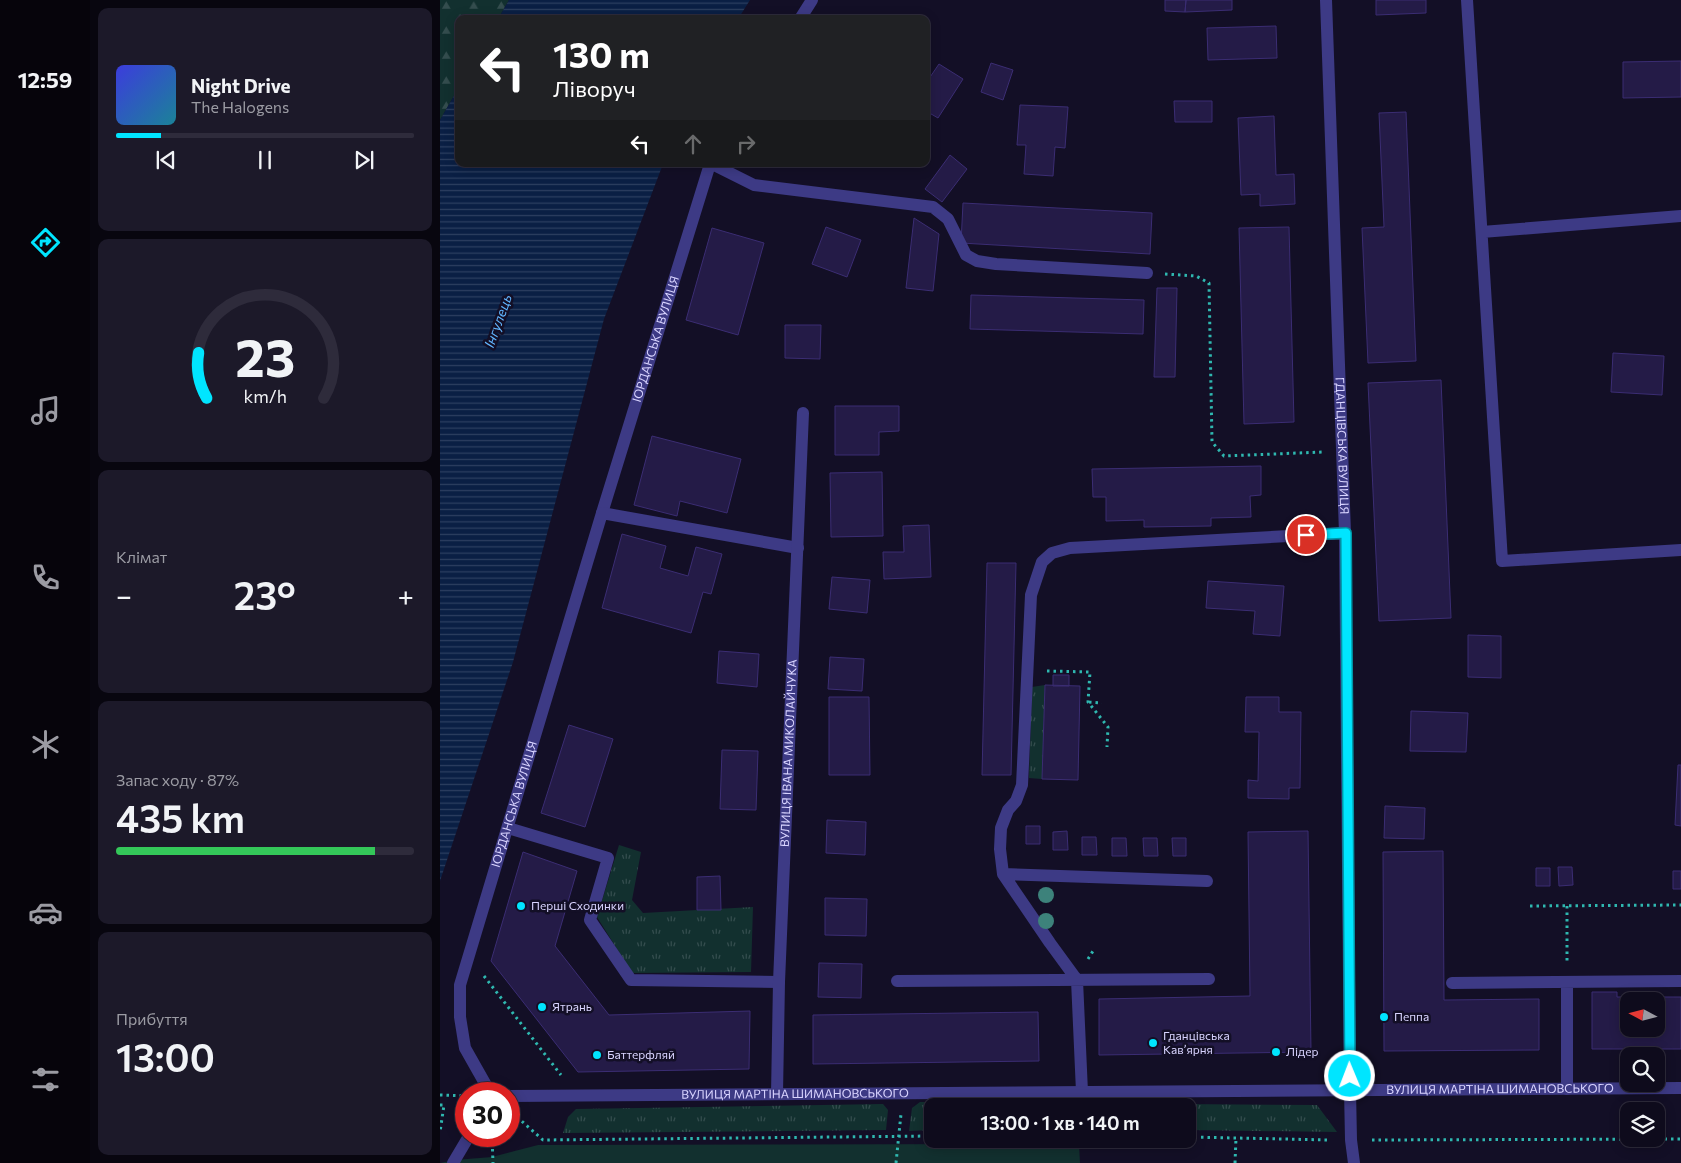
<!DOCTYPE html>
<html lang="uk">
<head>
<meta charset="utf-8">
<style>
	body { margin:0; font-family:Commissioner,sans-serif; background:#1c1929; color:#f1f3f6; height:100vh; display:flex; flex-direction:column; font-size:19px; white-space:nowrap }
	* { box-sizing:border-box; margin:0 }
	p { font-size:16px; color:#9b9ba3 }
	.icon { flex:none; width:28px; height:28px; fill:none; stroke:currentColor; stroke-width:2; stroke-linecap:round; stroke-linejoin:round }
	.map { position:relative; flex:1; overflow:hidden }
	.side { display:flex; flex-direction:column; gap:8px; padding:8px; background:#08060f; width:350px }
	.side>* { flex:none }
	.hud { position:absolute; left:15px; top:15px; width:475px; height:152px; border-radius:10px; box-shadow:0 2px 12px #0003,0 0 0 1px #2e2b3b; background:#202124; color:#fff; overflow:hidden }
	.needle { width:32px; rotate:277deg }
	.buttons { position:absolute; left:1180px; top:992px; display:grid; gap:10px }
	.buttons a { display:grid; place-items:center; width:45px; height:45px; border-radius:10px; background:#0e0b1c; box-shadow:0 2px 12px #0003,0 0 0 1px #2e2b3b; font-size:25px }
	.speed { position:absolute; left:15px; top:1082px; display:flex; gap:10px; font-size:25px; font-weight:700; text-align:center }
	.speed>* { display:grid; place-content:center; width:65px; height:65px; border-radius:50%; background:#0e0b1c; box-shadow:0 2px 12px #0003,0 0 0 1px #2e2b3b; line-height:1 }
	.speed .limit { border:8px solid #d22; background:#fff; color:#111 }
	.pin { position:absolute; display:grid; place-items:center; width:42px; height:42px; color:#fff; margin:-21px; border:2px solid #fff; border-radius:50%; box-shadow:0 1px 5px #0007 }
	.me { position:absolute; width:55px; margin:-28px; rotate:359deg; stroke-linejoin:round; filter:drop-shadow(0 0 4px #0008) }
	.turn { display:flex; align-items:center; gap:18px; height:105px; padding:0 15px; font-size:22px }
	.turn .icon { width:65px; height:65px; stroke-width:2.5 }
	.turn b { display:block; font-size:35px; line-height:42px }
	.lanes { display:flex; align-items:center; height:48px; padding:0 15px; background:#0003; justify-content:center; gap:25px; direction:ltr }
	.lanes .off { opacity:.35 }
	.big { font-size:38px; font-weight:600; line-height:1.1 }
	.side .card { flex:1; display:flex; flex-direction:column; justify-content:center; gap:8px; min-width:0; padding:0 18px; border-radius:10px; background:#1c1929 }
	.side .dial { align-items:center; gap:0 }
	.dial svg { height:130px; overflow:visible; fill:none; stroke:#2e2b3b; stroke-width:7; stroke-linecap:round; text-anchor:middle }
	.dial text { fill:#f1f3f6; stroke:none }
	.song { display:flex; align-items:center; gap:15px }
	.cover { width:60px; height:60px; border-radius:8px; background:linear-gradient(135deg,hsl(240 70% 55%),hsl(190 70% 35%)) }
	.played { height:5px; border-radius:2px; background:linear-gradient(90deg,#00e5ff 15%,#2e2b3b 15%) }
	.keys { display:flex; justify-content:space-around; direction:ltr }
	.heat { display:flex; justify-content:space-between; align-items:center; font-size:28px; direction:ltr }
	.charge { height:8px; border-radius:4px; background:linear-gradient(90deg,#34c759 87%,#2e2b3b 0) }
	.trip { position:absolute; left:484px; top:1098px; width:272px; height:50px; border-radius:10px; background:#0e0b1c; box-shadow:0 2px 12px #0003,0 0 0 1px #2e2b3b; font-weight:600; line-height:50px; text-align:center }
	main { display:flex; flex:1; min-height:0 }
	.menu { display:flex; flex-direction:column; width:90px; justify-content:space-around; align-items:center; background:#06040b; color:#9b9ba3 }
	.menu .icon { width:35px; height:35px }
	.menu .active { color:#00e5ff }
	.menu b { font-size:22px; color:#f1f3f6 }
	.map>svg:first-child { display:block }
	.grass { fill:url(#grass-tufts) }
	.forest { fill:url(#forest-firs) }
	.green { fill:#12302f }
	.water { fill:url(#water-rules) }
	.building { fill:#241b47; stroke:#3b2d73; fill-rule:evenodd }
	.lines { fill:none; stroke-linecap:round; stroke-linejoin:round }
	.path { stroke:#2fb8b0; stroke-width:3; stroke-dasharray:2.5 4; stroke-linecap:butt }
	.lane { stroke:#3d3a85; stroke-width:12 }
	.street { stroke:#3d3a85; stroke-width:12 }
	.tree { fill:#3d827b }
	.route-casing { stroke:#0095a6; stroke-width:12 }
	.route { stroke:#00e5ff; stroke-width:9 }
	.poi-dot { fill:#00e5ff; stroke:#130f26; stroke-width:2 }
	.labels { text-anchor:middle; stroke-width:5; stroke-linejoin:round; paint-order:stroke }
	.street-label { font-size:12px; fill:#d9d4ff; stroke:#130f26 }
	.poi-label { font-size:12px; fill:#d9d4ff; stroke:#130f26; text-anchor:start }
	.water-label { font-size:14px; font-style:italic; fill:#62b6ff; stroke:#130f26 }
</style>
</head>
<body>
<main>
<nav class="menu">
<b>12:59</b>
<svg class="icon active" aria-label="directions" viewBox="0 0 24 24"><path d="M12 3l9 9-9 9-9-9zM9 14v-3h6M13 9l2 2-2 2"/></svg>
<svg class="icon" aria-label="music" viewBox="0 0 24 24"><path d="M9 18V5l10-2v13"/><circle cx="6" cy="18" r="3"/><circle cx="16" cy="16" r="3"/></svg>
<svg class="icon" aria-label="phone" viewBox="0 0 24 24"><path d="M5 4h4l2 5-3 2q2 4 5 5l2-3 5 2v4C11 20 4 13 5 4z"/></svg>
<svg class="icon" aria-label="climate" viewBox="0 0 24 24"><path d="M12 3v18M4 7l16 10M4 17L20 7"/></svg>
<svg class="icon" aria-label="car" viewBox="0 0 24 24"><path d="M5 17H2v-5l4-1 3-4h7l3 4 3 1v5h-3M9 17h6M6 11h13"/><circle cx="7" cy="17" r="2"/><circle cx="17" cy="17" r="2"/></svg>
<svg class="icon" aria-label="filters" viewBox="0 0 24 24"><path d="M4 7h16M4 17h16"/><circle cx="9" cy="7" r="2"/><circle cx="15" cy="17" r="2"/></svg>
</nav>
<section class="side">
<div class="card">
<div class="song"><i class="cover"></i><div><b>Night Drive</b><p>The Halogens</p></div></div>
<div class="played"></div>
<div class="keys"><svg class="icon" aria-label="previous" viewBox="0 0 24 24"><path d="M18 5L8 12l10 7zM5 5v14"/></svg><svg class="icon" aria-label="pause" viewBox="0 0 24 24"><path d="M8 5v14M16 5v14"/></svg><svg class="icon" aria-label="next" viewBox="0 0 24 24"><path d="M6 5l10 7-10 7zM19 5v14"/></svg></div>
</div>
<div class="card dial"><svg viewBox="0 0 100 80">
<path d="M14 69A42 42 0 1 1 86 69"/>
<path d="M14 69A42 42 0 0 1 9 41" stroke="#00e5ff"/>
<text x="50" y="56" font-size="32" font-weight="700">23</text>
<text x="50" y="72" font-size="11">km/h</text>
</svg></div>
<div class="card"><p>Клімат</p>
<div class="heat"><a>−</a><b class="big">23°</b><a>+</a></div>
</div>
<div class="card"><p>Запас ходу · 87%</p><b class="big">435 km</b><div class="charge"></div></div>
<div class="card"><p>Прибуття</p><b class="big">13:00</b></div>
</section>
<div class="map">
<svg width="1241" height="1163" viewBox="0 0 1241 1163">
	<defs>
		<pattern id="grass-tufts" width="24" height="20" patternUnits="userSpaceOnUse" patternTransform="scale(1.25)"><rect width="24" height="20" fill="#12302f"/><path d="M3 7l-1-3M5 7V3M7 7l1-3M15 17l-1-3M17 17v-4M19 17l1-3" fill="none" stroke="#344d4e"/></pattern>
		<pattern id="forest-firs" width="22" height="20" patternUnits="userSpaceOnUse" patternTransform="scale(1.25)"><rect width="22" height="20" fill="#12302f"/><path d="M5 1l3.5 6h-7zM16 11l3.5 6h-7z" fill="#344d4e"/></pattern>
		<pattern id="water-rules" width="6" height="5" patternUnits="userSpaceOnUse" patternTransform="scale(1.25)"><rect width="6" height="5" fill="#0a1f44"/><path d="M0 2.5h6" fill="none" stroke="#2d3f60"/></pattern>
	</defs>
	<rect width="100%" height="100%" fill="#130f26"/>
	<!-- grass -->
	<path class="grass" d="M605,685l-3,94 -13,-1 3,-91z
		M179,845l22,7 -9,48 11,13 110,-6 -2,65 -119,1 -35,-56z
		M480,1102l397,3 20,27 -149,-2v-24h-256v24l-23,1 3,-23z
		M443,1104l5,6 -2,20 -323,3 5,-16 8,-8z"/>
	<!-- forest -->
	<path class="forest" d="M0,0h69l-11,19h-39v68l-19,33z"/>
	<!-- green -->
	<path class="green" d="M639,1144l1,19h-640l15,-3 37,-3 46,-12z"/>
	<!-- water -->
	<path class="water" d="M69,0h241l-12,19h-240z
		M19,87v77h204l-59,155 -91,343 -73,219v-761z"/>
	<!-- building -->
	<path class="building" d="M725,0h21l-1,12 -20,-1z
		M746,0h46v10l-47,2z
		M936,0h50v13l-50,2z
		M836,26l1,32 -69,2 -1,-32z
		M1241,61v36l-58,1v-36z
		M551,63l22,7 -10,30 -22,-8z
		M499,64l24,15 -25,39 -12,-7v-28z
		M734,101h38v21h-37z
		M580,105l48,2 -3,41 -10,-1 -2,29 -29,-2 2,-29h-9z
		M966,112l10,249 -48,2 -6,-135 22,-1 -5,-114z
		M834,116l2,59 18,-1 1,30 -35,2v-12l-19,1 -3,-77z
		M510,155l17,14 -25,33 -17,-13z
		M523,203l189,10 -2,41 -189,-11z
		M474,218l25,16 -6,57 -27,-3z
		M386,227l35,13 -14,37 -35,-13z
		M849,227l5,195 -50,2 -5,-196z
		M272,228l52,15 -26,92 -52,-15z
		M717,288h20l-2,89h-21z
		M531,295l173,5 -1,34 -173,-5z
		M345,325h36l-1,34 -35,-1z
		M1173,353l51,3 -2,39 -51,-3z
		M1001,380l10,238 -72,3 -11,-238z
		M395,406h64v25l-20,1v23h-44z
		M212,436l89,23 -14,54 -47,-12 -3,15 -43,-11z
		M821,466v29l-11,1 1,21 -40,1v8l-67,1v-7l-38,1v-24h-13l-1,-28z
		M442,472l1,64 -52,1 -1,-64z
		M489,525l2,52 -47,2 -1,-27h21l-1,-26z
		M182,534l44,12 -6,22 28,8 8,-29 26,7 -11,40 -8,-2 -12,41 -89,-25z
		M547,563h29l-5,212h-29z
		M392,577l38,3 -3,33 -38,-4z
		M768,581l76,5 -4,50 -27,-2 2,-23 -49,-3z
		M1028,635l33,1v42l-33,-1z
		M279,651l40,3 -2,33 -40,-4z
		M390,657l34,2 -2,32 -34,-2z
		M613,675h16v11h-16z
		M605,685l35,1 -2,94 -36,-1z
		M389,697h40l1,78h-41z
		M806,697h33v15h22l-1,76h-11v11l-41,-1v-18l10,1 1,-49h-14z
		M971,711l57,2 -2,39 -56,-1z
		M129,725l44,14 -28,88 -44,-14z
		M282,750l36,1 -2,59 -36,-1z
		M1238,765h3v61l-6,-1z
		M945,806l40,2 -1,31 -40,-1z
		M387,820l39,2 -1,33 -39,-2z
		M586,826h14v18h-14z
		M627,831l1,19h-15v-18z
		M868,831l3,221 -212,3v-56l151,-3 -2,-164z
		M642,837h14l1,18h-15z
		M672,838h14l1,18h-15z
		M703,838h14l1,18h-14z
		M732,838h14v18h-13z
		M1003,851l1,149 95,-1v51l-155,1 -1,-199z
		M83,852l54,19 -22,75 54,69 141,-4 -1,58 -171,3 -87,-111z
		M1118,867h14l1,18 -14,1z
		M1096,868h14v18h-14z
		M1233,871h8v18h-8z
		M280,876l1,34h-24v-33z
		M385,898l42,1 -1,37 -41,-1z
		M379,963l43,1 -1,34 -43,-1z
		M1152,992h25v5h64v52h-89zM1189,1001h27v28h-27z
		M598,1012l1,49 -226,3v-49z"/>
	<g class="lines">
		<!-- path -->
		<path class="path" d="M725,274l31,2 13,7 3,159 12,14 99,-4
			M607,671l43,1 -2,30 20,25 -1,20
			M649,702l13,1
			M1090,906l151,-1
			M1127,906v58
			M648,959l5,-8
			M44,976l77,99
			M0,1095l26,1
			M0,1105h4l-4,27
			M77,1117l26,23 389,-4
			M52,1136l1,27
			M748,1137l142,3
			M932,1140l309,-1
			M456,1163l5,-49
			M795,1163l1,-25"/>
		<!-- lane -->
		<path class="lane" d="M1027,0l35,561 179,-11
			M272,164l42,21 179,22 15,12 18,36 11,6 19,3 151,9
			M1042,232l199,-16
			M68,828l100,30 -18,62 41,60 148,2
			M563,874l204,7
			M457,981l312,-2
			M1012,983l229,-2
			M1127,1089v-107
			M642,1092l-5,-112 -27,-37 -47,-69 -3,-25 1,-21 7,-18 8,-9 6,-16 9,-190 11,-33 10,-9 18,-5 275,-15
			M13,1163l16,-27"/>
		<!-- street -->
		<g class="street">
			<path id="s1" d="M886,0l19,533 5,557 1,50 3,23"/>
			<path d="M360,19l12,-19"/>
			<path id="s2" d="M162,513l108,-349"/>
			<path id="s3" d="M51,1094l-26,-46 -5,-31v-32l142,-472 196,35"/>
			<path id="s4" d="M337,1094l2,-112 24,-569"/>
			<path id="s5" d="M69,1096l1172,-8"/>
		</g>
	</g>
	<!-- trees -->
	<g class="tree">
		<circle cx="606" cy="895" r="8"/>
		<circle cx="606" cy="921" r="8"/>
	</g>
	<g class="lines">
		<defs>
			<path id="route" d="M866,535l40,-2 4,543"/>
		</defs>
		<!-- route casing -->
		<use href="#route" class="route-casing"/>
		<!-- route -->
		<use href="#route" class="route"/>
	</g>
	<!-- markers -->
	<g class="poi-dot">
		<circle cx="81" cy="906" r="5"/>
		<circle cx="102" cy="1007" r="5"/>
		<circle cx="944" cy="1017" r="5"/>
		<circle cx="713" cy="1043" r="5"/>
		<circle cx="836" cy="1052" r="5"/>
		<circle cx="157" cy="1055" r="5"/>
	</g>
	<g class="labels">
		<!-- street labels -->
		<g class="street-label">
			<text dy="4" stroke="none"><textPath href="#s2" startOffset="182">ІОРДАНСЬКА ВУЛИЦЯ</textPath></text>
			<text dy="4" stroke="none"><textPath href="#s1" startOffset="446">ГДАНЦІВСЬКА ВУЛИЦЯ</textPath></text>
			<text dy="4" stroke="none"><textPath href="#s4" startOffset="341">ВУЛИЦЯ ІВАНА МИКОЛАЙЧУКА</textPath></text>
			<text dy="4" stroke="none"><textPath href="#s3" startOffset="305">ІОРДАНСЬКА ВУЛИЦЯ</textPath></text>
			<text dy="4" stroke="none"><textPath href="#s5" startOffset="991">ВУЛИЦЯ МАРТІНА ШИМАНОВСЬКОГО</textPath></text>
			<text dy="4" stroke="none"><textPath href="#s5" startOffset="286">ВУЛИЦЯ МАРТІНА ШИМАНОВСЬКОГО</textPath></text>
		</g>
		<!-- poi labels -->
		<g class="poi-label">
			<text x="91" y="910">Перші Сходинки</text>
			<text x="112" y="1011">Ятрань</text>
			<text x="954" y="1021">Пеппа</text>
			<text x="723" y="1040">Гданцівська<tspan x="723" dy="14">Кавʼярня</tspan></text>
			<text x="846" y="1056">Лідер</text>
			<text x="167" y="1059">Баттерфляй</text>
		</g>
		<!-- water labels -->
		<g class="water-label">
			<text transform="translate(58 321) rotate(-70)" y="5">Інгулець</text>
		</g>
	</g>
</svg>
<div class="buttons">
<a><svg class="needle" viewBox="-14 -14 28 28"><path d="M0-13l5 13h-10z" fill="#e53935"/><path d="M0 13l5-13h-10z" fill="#9b9ba3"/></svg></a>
<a><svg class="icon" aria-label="search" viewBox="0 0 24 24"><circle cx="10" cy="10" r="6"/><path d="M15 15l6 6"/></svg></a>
<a><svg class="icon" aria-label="layers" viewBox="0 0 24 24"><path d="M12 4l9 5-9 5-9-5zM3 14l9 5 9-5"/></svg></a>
</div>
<div class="speed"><div class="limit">30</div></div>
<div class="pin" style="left:866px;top:535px;background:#d93025"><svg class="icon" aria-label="arrive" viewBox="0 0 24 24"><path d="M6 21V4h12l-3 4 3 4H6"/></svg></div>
<svg class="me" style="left:910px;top:1076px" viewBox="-20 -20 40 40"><circle r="17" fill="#00e5ff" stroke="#fff" stroke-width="3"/><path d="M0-11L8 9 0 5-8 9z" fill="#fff"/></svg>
<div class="trip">13:00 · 1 хв · 140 m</div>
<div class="hud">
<div class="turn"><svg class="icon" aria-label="left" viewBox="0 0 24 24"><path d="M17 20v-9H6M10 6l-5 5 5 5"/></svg><div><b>130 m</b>Ліворуч</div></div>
<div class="lanes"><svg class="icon" aria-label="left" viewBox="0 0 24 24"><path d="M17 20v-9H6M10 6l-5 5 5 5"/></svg><svg class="icon off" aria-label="ahead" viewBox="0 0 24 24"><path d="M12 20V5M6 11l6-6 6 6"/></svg><svg class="icon off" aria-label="right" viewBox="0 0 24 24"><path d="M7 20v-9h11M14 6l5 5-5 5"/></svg></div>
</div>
</div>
</main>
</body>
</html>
